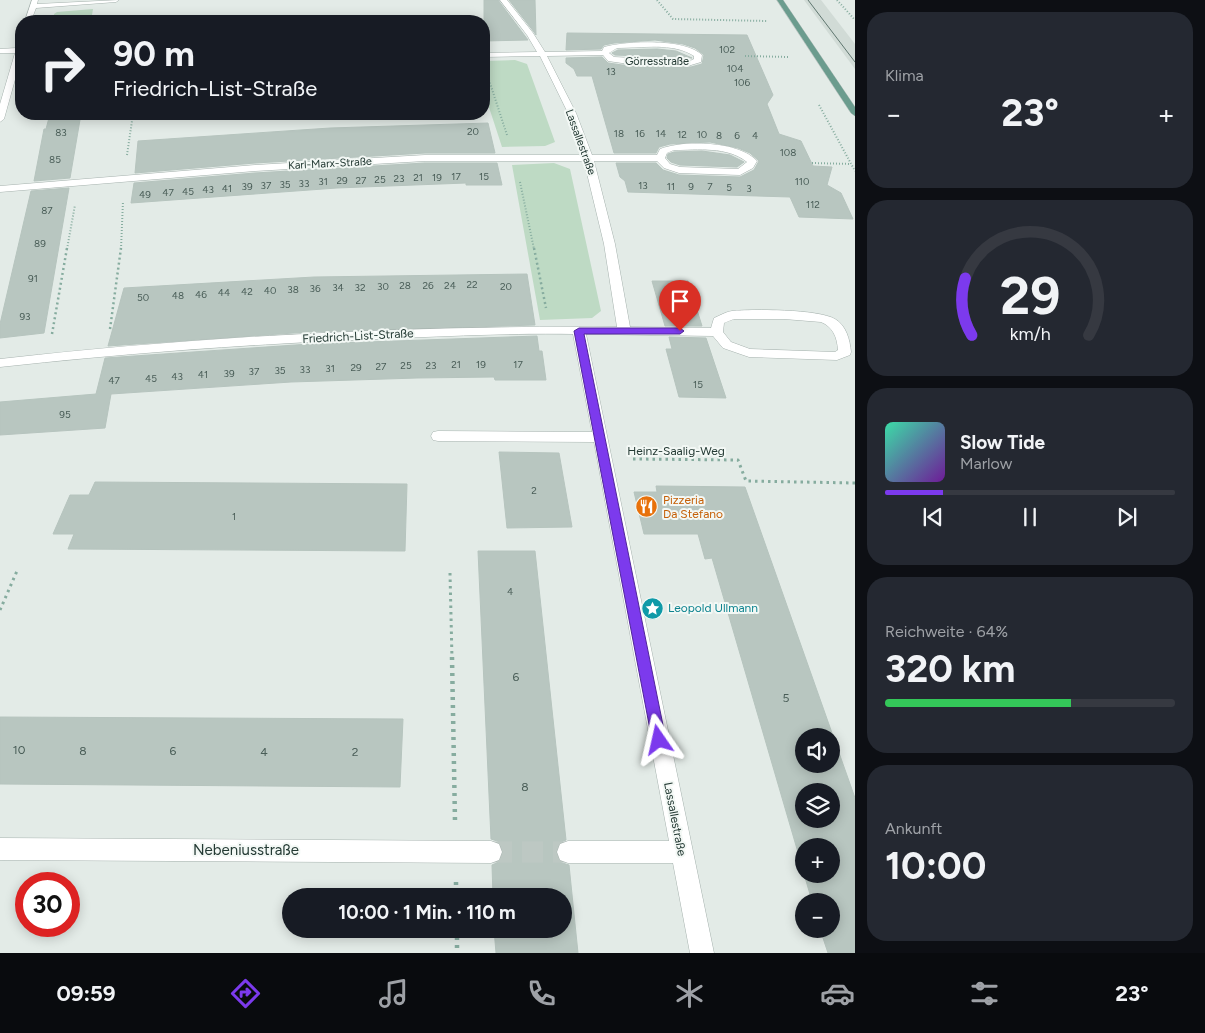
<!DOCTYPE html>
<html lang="de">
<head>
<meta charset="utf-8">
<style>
	body { margin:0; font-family:Figtree,sans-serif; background:#242831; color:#f1f3f6; height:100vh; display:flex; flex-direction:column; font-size:19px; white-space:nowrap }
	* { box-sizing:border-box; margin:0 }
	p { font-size:16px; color:#9ea1a6 }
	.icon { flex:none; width:28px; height:28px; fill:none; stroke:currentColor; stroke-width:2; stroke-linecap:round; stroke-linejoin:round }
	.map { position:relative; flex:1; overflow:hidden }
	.side { display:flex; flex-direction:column; gap:12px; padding:12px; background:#0d0f14; width:350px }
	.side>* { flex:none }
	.guide { position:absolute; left:15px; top:15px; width:475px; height:105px; border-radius:20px; box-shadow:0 2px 12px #0003; background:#171b24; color:#f1f3f6; overflow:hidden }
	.controls { position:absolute; left:795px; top:728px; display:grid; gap:10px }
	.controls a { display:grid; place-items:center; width:45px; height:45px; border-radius:50%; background:#171b24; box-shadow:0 2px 12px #0003; font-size:25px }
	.speed { position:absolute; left:15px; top:872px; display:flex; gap:10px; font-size:25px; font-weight:700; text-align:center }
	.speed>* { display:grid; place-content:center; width:65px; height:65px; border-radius:50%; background:#171b24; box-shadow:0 2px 12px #0003; line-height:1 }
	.speed .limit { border:8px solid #d22; background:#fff; color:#111 }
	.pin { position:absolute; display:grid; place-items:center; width:42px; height:42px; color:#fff; margin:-51px -21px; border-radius:50% 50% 50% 0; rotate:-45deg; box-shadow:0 0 5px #0007 }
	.pin .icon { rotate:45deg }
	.me { position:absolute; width:55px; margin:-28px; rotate:349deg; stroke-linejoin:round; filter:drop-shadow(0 0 4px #0008) }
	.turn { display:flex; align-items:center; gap:18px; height:105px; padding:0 15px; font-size:22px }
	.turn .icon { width:65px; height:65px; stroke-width:2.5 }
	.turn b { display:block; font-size:35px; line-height:42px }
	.big { font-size:38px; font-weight:700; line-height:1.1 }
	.side .tile { flex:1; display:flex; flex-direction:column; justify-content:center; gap:8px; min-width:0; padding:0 18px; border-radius:20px; background:#242831 }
	.side .dial { align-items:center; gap:0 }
	.dial svg { height:130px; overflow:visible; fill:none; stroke:#363941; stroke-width:7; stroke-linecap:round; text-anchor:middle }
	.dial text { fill:#f1f3f6; stroke:none }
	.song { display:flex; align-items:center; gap:15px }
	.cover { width:60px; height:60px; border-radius:8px; background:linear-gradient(135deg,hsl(160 70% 55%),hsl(280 70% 35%)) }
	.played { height:5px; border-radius:2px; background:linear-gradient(90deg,#7c3aed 20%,#363941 20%) }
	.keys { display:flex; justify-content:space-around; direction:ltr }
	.heat { display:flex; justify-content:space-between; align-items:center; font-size:28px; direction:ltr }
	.charge { height:8px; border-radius:4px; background:linear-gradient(90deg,#34c759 64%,#363941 0) }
	.trip { position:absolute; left:282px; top:888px; width:290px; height:50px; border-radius:25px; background:#171b24; box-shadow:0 2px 12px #0003; font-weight:700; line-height:50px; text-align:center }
	.tabs { display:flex; height:80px; justify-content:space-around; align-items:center; background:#090b0e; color:#9ea1a6 }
	.tabs .icon { width:35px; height:35px }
	.tabs .on { color:#7c3aed }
	.tabs b { font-size:22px; color:#f1f3f6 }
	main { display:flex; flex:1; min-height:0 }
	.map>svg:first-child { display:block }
	.built { fill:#d1dbd6 }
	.green { fill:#bedac4 }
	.building { fill:#b8c6c0; stroke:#b6c4be; fill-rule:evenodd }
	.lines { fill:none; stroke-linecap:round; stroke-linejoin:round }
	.minor-tunnel { stroke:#bdc8c3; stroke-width:21; stroke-dasharray:21 10; stroke-linecap:butt }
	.minor-casing { stroke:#a6b2ae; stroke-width:1 }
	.major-casing { stroke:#c2c8c6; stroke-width:1 }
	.path-far3 { stroke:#86ac9f; stroke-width:2; stroke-dasharray:1 2; stroke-linecap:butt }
	.path-far2 { stroke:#86ac9f; stroke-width:2.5; stroke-dasharray:2 3; stroke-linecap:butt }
	.path-far1 { stroke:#86ac9f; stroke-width:3; stroke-dasharray:2.5 4; stroke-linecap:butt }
	.path { stroke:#86ac9f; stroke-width:4.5; stroke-dasharray:3 5; stroke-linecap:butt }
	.minor { fill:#fff; fill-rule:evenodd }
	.major { fill:#6b9c8e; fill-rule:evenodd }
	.tram { stroke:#5f766f; stroke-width:1 }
	.route { fill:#7c3aed; stroke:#51269a }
	.labels { text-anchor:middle; stroke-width:4; stroke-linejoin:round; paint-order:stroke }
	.number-label { font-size:10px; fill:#495d57 }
	.far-street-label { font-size:11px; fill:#243a34; stroke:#f3f8f5 }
	.street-label { font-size:12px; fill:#243a34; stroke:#f3f8f5 }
	.food-label { font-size:12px; fill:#c56008; stroke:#f3f8f5; text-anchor:start }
	.culture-label { font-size:12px; fill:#0d838f; stroke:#f3f8f5; text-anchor:start }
	.near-number-label { font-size:12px; fill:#495d57 }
	.near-street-label { font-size:15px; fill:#243a34; stroke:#f3f8f5 }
</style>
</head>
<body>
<main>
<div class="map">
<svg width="855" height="953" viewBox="0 0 855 953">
	<rect width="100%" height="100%" fill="#e3ebe7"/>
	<!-- built -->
	<path class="built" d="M804,0h17l34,44v25z"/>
	<!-- green -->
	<path class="green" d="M93,9l-2,12h-38l1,-7 3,-2z
		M515,60l12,4 28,78 -10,4 -43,1 -18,-55v-31z
		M554,163l16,6 31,142 -9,7 -52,2 -28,-155z"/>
	<!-- building -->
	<path class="building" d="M484,0h14l30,40 -44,1z
		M509,0h26l1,35 -2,-3z
		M567,33l180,2 26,60 -6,9 12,30 22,7 12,25 19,1 -5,18 14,8 12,26 -54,-2 -9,-20 -162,-5 -3,-11 -5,-4 -4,-14h40l7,7 16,5 61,2 14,-7 5,-9 -9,-8 -12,-5 -28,-6 -40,2 -11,3 -3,6h-42l-22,-77h-15l-3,-7 -8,-6v-5l36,-1 6,6 14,2 69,2 11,-3 2,-9 -9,-7 -12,-4 -28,-4 -41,3 -10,2 -3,4 -35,1z
		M657,49l19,2 16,7 -77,-3 -3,-2 6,-3z
		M50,114h31l-11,64 -36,3 10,-52h2z
		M488,123l7,30h-70l-170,10 -120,10 3,-32 192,-13z
		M702,151l28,4 14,7 -7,5 -57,-2 -9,-3 -4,-4 1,-4 6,-2z
		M425,163h72l5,22h-36v-2l-129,5 -206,15 3,-20 121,-10z
		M69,188l-25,145 -44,5v-14l31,-133z
		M527,274l8,51 -227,7 -200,14 16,-58 190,-11z
		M652,281h36l14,45h-37z
		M537,336l2,15h3l4,29h-51l-1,-3 -77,1 -126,4 -180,12 -6,34 -105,7v-33l96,-8 9,-36 205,-14z
		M669,337l37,1 20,60 -47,-1 -13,-48h6z
		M499,452l60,1 13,74 -65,1z
		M95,482l312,2 -2,67 -337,-2 6,-15h-21l17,-39h19z
		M656,486l89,1 110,311v155h-27l-8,-24h11v-28h-19l-8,-27h27v-28h-27v27l-92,-315 -7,1 -7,-25h-54l-10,-42h23zM804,736h27v28h-27zM804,791h27v28h-27z
		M478,551h57l31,289 -8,3 -3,10 4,9 10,3 9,88h-82l-2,-24h70v-33h-71l-1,-31 9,-4 3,-10 -4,-9 -9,-3z
		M0,717l403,2 -3,68 -400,-3z"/>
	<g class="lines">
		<!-- minor-tunnel -->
		<path class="minor-tunnel" d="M491,852h77"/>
		<defs>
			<path id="minor" d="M32,0h6l-1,4 82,-4 -3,2 -80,6 -5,13h-6z
				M500,0h7l26,33 12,19 57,-1 2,-4c23,-6 80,-9 98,8l-1,7 -10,3 -69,-2 -14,-2 -5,-6 -56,1 29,57 16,42h65l3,-6c23,-9 79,-8 97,12l-4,7 -13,7 -61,-2 -15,-5 -7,-7h-63l21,83 15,83 81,1 3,-10c5,-2 11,-6 18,-7 20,-2 86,-2 103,8 11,6 15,21 16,33l-1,3 -13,5 -88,-3 -26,-9 -10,-12 -127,-2 128,619h-24l-17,-90h-105l-8,-3 -3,-8 3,-8 8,-3h101l-75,-399 -156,-1 -5,-1 -2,-4 2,-4 5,-1 154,1 -19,-98c-73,-1 -146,3 -219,6 -118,5 -236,14 -354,27v-8c205,-23 411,-34 617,-32l-13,-83 -20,-83h-159l-170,10 -255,21v-6l255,-21 170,-10h158l-15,-42 -28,-57 -56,1v-4l53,-1 -10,-17zM617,48c24,0 56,-6 77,8v3l-4,2 -76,-4 -5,-4zM674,150c24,0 53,-4 73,12l-9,7 -58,-2 -10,-3 -5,-6 2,-5zM734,319h50l37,3c12,5 16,15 17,28l-3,2 -85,-3 -19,-7 -8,-10 1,-9z
				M18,43h3v15l-17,61 -4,3v-18l15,-51h-15v-4l16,-1z
				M0,838l491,3 8,3 3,8 -3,8 -8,3 -491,-3z"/>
			<path id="major" d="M777,0h6l72,107v9l-4,-3z"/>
		</defs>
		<!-- minor casing -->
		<use href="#minor" class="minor-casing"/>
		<!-- major casing -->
		<use href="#major" class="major-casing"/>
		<!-- path-far3 -->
		<path class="path-far3" d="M657,0l16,19 94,2
			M837,0l18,20
			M745,56l44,1
			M488,77l19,58
			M819,105l36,66
			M127,155l6,-41
			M812,163l39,1
			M520,182l14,67
			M67,249l8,-44
			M121,249l2,-48"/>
		<!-- path-far2 -->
		<path class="path-far2" d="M534,248l12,60
			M110,329l11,-81
			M52,334l15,-86"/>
		<!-- path-far1 -->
		<path class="path-far1" d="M633,459l105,1 8,21 109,2
			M450,573l2,86
			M0,610l17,-39"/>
		<!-- path -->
		<path class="path" d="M452,657l3,164
			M456,882v14
			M457,929v24"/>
		<!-- minor -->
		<use href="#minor" class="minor"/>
		<!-- major -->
		<use href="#major" class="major"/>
		<!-- tram -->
		<path class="tram" d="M808,0l47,62"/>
	</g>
	<!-- route -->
	<path class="route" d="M579,328h101l4,3 -4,3h-96l82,406 -2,5 -5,2 -5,-2 -2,-5 -78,-409z"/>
	<!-- icons -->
	<defs>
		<symbol id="restaurant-disc" viewBox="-11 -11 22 22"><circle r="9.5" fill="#e8710a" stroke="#f3f8f5"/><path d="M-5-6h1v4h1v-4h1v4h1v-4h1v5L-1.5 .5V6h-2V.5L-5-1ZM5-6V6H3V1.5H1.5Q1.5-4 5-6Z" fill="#fff"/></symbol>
		<symbol id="sight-disc" viewBox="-11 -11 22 22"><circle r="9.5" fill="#0f9aa8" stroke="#f3f8f5"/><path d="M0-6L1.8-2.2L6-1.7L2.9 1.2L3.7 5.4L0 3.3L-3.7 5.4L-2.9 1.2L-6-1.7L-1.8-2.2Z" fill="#fff"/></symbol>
	</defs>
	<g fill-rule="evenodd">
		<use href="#restaurant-disc" x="634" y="494" width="25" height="25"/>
		<use href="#sight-disc" x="640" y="596" width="25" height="25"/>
	</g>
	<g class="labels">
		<!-- number labels -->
		<g class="number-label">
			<text x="727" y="53">102</text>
			<text x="735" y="72">104</text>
			<text x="611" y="75">13</text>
			<text x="742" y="86">106</text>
			<text x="473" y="135">20</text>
			<text x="61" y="136">83</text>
			<text x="619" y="137">18</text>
			<text x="640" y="137">16</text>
			<text x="661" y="137">14</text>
			<text x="682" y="138">12</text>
			<text x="702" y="138">10</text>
			<text x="719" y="139">8</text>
			<text x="737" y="139">6</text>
			<text x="755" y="139">4</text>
			<text x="788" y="156">108</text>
			<text x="55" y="163">85</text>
			<text x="456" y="180">17</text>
			<text x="484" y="180">15</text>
			<text x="418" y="181">21</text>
			<text x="437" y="181">19</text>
			<text x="399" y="182">23</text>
			<text x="380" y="183">25</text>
			<text x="342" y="184">29</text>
			<text x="361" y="184">27</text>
			<text x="323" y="185">31</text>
			<text x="802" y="185">110</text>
			<text x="304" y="187">33</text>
			<text x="285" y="188">35</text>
			<text x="266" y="189">37</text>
			<text x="643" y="189">13</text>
			<text x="247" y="190">39</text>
			<text x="671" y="190">11</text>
			<text x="691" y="190">9</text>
			<text x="710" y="190">7</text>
			<text x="729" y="191">5</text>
			<text x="227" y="192">41</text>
			<text x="749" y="192">3</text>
			<text x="208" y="193">43</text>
			<text x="188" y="195">45</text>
			<text x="168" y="196">47</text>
			<text x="145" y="198">49</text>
			<text x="813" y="208">112</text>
			<text x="47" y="214">87</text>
			<text x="40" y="247">89</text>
			<text x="33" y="282">91</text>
			<text x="472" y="288">22</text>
			<text x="405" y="289">28</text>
			<text x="428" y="289">26</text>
			<text x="450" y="289">24</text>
			<text x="383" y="290">30</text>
			<text x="506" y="290">20</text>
			<text x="338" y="291">34</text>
			<text x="360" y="291">32</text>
			<text x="315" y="292">36</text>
			<text x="293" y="293">38</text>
			<text x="270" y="294">40</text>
			<text x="247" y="295">42</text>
			<text x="224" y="296">44</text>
			<text x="201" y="298">46</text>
			<text x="178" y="299">48</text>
			<text x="143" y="301">50</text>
			<text x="25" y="320">93</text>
			<text x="456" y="368">21</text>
			<text x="481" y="368">19</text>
			<text x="518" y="368">17</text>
			<text x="406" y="369">25</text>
			<text x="431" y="369">23</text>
			<text x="381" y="370">27</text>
			<text x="356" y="371">29</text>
			<text x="330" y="372">31</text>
			<text x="305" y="373">33</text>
			<text x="280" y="374">35</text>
			<text x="254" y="375">37</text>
			<text x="229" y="377">39</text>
			<text x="203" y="378">41</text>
			<text x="177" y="380">43</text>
			<text x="151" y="382">45</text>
			<text x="114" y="384">47</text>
			<text x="698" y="388">15</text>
			<text x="65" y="418">95</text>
			<text x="534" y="494">2</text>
			<text x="234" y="520">1</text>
			<text x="510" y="595">4</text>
		</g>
		<!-- far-street labels -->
		<g class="far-street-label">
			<text x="657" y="65">Görresstraße</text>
			<text transform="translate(581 142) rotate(70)" y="4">Lassallestraße</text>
			<text transform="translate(330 163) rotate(-3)" y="4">Karl-Marx-Straße</text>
		</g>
		<!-- street labels -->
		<g class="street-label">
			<text transform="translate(358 336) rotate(-3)" y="4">Friedrich-List-Straße</text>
			<text x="676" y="455">Heinz-Saalig-Weg</text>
			<text transform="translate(675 819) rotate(79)" y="4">Lassallestraße</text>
		</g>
		<!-- food labels -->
		<g class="food-label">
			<text x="663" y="504">Pizzeria<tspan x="663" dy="14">Da Stefano</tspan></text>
		</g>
		<!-- culture labels -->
		<g class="culture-label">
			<text x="668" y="612">Leopold Ullmann</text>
		</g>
		<!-- near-number labels -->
		<g class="near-number-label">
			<text x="516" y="681">6</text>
			<text x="786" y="702">5</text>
			<text x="19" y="754">10</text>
			<text x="83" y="755">8</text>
			<text x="173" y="755">6</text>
			<text x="264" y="756">4</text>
			<text x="355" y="756">2</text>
			<text x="525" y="791">8</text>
		</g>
		<!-- near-street labels -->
		<g class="near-street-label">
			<text x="246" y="855">Nebeniusstraße</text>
		</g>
	</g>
</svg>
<div class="controls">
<a><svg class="icon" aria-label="sound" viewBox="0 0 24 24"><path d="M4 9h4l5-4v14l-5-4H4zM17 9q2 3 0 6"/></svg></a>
<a><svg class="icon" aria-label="layers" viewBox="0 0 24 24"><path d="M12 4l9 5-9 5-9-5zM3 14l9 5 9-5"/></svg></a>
<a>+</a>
<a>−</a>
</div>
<div class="speed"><div class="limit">30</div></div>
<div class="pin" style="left:680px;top:331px;background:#d93025"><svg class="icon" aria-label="arrive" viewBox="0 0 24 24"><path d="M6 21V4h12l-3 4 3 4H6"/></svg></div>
<svg class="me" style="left:659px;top:740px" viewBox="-20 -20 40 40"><path d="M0-17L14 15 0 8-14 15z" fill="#7c3aed" stroke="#fff" stroke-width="4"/></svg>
<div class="trip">10:00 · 1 Min. · 110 m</div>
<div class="guide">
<div class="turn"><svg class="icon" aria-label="right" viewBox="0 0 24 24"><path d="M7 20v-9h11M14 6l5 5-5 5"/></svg><div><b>90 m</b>Friedrich-List-Straße</div></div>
</div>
</div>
<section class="side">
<div class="tile"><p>Klima</p>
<div class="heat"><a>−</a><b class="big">23°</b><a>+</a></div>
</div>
<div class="tile dial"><svg viewBox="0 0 100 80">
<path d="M14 69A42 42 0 1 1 86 69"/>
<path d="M14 69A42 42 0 0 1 10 34" stroke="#7c3aed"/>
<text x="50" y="56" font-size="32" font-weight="700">29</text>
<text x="50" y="72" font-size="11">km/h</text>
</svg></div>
<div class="tile">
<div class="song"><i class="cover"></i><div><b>Slow Tide</b><p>Marlow</p></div></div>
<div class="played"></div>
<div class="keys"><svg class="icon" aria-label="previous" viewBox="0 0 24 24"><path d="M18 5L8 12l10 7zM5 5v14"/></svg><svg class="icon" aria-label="pause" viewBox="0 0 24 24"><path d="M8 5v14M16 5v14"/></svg><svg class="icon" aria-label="next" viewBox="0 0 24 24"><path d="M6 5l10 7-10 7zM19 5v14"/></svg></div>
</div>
<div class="tile"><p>Reichweite · 64%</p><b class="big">320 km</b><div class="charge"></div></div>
<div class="tile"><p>Ankunft</p><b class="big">10:00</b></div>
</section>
</main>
<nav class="tabs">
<b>09:59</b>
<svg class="icon on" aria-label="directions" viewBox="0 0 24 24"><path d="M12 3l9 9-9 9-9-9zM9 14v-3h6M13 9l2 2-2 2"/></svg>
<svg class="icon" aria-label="music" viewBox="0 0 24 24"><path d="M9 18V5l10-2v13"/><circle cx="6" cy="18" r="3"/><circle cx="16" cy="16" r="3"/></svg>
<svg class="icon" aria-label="phone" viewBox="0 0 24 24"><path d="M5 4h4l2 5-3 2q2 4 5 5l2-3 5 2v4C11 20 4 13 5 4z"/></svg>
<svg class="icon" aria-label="climate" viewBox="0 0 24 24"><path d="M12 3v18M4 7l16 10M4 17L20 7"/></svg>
<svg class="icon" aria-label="car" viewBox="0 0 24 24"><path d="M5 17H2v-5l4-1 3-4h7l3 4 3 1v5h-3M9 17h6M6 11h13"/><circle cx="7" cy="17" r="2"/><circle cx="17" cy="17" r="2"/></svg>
<svg class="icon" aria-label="filters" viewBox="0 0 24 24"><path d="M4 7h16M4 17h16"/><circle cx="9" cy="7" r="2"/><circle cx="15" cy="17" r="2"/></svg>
<b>23°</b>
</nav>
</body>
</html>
